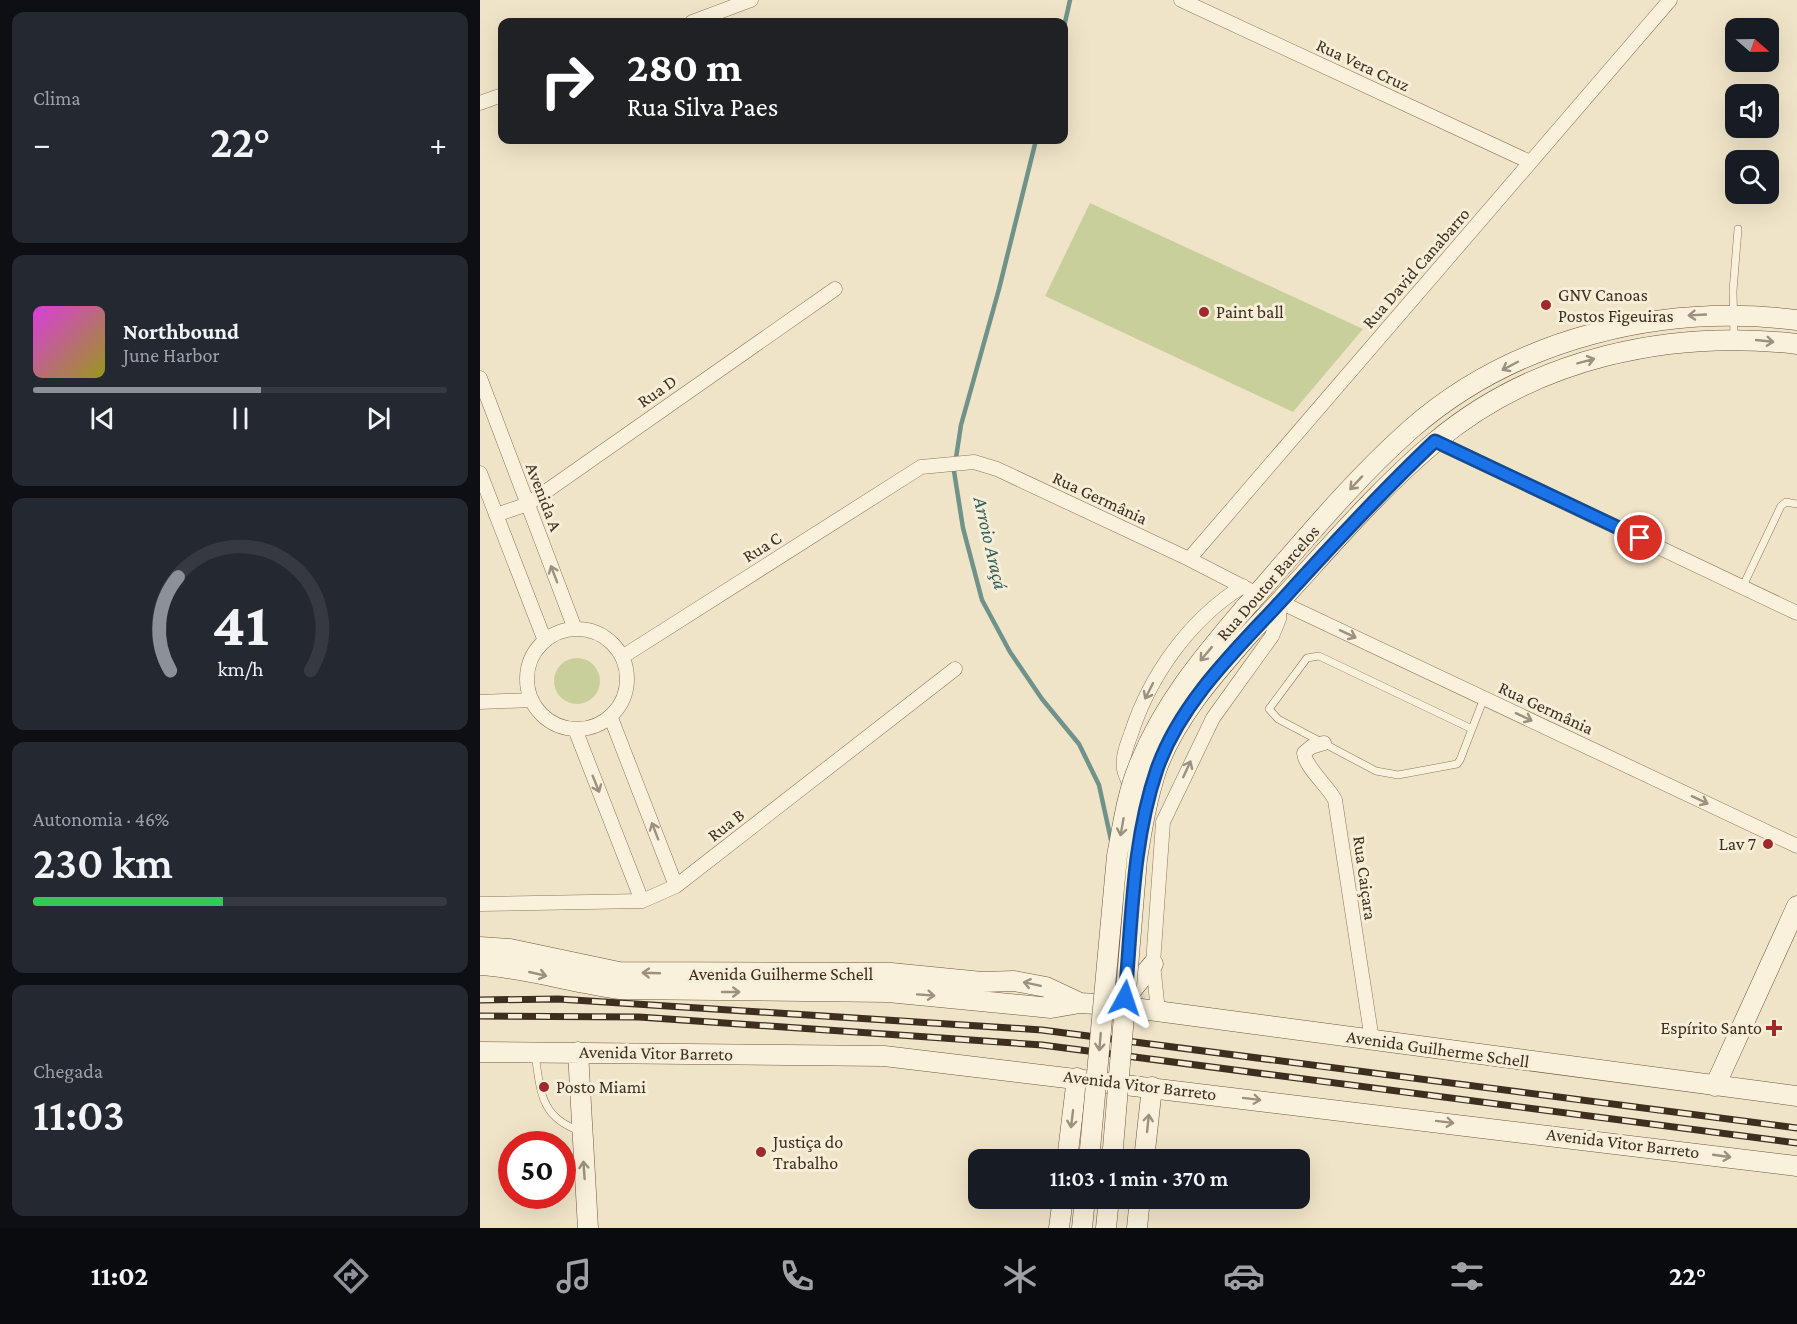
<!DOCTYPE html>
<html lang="pt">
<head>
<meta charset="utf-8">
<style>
	body { margin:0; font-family:"Crimson Pro",serif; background:#242831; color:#f1f3f6; height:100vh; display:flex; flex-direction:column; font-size:22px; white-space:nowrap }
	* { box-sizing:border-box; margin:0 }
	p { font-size:20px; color:#9ea1a6 }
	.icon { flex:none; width:33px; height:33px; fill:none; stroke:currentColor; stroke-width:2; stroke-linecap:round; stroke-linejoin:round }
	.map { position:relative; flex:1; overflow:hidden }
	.sheet { display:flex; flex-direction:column; gap:12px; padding:12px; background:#0d0f14; width:480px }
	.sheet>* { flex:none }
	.top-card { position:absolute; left:18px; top:18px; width:570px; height:126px; border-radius:12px; box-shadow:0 6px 24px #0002; background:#202124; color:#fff; overflow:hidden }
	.needle { width:39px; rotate:110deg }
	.buttons { position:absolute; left:1245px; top:18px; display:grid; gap:12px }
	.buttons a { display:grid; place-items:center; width:54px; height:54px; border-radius:12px; background:#171b24; box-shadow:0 6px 24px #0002; font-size:30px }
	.speed { position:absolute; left:18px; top:1131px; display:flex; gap:12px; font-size:30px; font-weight:700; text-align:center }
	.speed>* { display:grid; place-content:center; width:78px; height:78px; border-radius:50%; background:#171b24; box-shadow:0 6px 24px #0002; line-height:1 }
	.speed .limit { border:9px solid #d22; background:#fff; color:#111 }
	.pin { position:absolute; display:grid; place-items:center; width:51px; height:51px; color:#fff; margin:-26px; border:3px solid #fff; border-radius:50%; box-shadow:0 2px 6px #0007 }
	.me { position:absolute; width:66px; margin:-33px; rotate:5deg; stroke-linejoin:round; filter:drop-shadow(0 0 4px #0008) }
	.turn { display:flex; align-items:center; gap:21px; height:126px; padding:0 30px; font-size:27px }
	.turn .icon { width:78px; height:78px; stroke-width:2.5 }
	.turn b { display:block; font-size:42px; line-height:51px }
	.big { font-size:45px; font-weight:600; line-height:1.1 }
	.sheet .card { flex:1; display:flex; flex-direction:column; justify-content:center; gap:9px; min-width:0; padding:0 21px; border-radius:12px; background:#242831 }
	.sheet .dial { align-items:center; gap:0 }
	.dial svg { height:156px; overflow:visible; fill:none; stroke:#363941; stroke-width:7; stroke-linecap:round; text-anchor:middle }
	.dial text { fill:#f1f3f6; stroke:none }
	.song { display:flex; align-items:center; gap:18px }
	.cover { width:72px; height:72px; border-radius:9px; background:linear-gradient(135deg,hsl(300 70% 55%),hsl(60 70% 35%)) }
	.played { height:6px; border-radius:3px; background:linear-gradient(90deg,#8c9099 55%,#363941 55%) }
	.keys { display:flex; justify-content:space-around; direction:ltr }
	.heat { display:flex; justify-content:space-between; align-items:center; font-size:33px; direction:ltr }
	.charge { height:9px; border-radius:4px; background:linear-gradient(90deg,#34c759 46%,#363941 0) }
	.trip { position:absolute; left:488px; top:1149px; width:342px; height:60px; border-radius:12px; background:#171b24; box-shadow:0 6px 24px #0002; font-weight:600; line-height:60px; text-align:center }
	.menu { display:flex; height:96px; justify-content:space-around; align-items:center; background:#090b0e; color:#9ea1a6 }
	.menu .icon { width:42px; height:42px }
	.menu .on { color:#8c9099 }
	.menu b { font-size:27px; color:#f1f3f6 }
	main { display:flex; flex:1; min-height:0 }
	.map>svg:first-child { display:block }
	.green { fill:#c9cf9b }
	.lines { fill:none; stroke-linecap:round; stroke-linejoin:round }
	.stream { stroke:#6f938a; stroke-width:4.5 }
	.canal { stroke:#a9c4bc; stroke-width:16 }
	.lane-casing { stroke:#8d765c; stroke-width:8 }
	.street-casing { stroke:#8d765c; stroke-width:15 }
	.secondary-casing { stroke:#6f573f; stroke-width:21 }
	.lane { stroke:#faf1dc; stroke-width:7 }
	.street { stroke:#faf1dc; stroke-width:14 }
	.secondary { stroke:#faf1dc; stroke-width:20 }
	.rail-casing { stroke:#3d2e20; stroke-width:7 }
	.rail { stroke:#f7eed8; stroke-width:4.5; stroke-dasharray:14; stroke-linecap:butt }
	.secondary-bridge-casing { stroke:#6f573f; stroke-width:21; stroke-linecap:butt }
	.secondary-bridge { stroke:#faf1dc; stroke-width:20 }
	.oneway { stroke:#9c907e }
	.route-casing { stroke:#114b97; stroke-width:15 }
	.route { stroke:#1a73e8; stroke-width:10 }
	.poi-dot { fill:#9e2a2b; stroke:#f7eed8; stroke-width:2 }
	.labels { text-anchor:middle; stroke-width:6; stroke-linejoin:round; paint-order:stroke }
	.street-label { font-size:18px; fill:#3d2e20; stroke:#f7eed8 }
	.poi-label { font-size:18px; fill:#3d2e20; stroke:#f7eed8; text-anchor:start }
	.water-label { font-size:20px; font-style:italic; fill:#2f5d5a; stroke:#f7eed8 }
</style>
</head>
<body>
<main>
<section class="sheet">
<div class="card"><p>Clima</p>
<div class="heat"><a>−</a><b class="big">22°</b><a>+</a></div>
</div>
<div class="card">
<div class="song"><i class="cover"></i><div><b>Northbound</b><p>June Harbor</p></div></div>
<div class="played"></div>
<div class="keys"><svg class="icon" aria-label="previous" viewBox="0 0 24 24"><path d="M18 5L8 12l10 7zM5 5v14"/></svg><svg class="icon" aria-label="pause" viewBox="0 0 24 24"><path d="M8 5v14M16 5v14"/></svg><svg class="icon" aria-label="next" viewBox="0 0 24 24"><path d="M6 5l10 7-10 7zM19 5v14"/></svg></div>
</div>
<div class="card dial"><svg viewBox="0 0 100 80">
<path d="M14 69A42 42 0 1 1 86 69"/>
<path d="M14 69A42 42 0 0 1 18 21" stroke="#8c9099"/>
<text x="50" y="56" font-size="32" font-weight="700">41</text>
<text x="50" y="72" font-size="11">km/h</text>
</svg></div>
<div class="card"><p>Autonomia · 46%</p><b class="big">230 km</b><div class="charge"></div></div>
<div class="card"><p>Chegada</p><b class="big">11:03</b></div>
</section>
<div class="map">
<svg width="1317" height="1228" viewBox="0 0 1317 1228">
	<rect width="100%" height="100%" fill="#f0e4c8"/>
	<!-- green -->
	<path class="green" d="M610,203l273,126 -70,83 -248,-116z
		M74 681a23 23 0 1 1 46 0a23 23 0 1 1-46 0Z"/>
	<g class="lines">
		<!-- stream -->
		<path class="stream" d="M584,27l6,-27
			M556,140l-37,149 -38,136 -7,46 9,57 19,72 28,52 32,47 37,45 20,41 12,55"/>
		<!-- canal -->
		<path class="canal" d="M634,1003l3,-53"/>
		<defs>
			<path id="lane" d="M1254,339l-1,-48 5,-62
				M1263,586l38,-80 5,-4 11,2
				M992,729l-153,-73 -12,2 -38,51 9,10 98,52 22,4 59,-11 3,-4 24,-62
				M55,1055c6,37 5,62 45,76"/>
			<path id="street" d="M701,0l349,162
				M212,22l59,-22
				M0,103l22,-8
				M0,378l95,251
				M955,441l362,172
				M0,473l65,168
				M16,515l32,-11 307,-215
				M709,559l481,-559
				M47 679a50 50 0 1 1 100 0a50 50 0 1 1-100 0Z
				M142,657l299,-190 53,-5 23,7 192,90 68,35
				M0,702l52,-2
				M131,718l65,168
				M95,729l67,172
				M844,743l-13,4 -7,6c1,14 24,33 31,47l37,240
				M653,791c-3,-7 -8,-15 -9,-22 -2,-12 3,-24 7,-35 19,-59 59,-115 112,-148
				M0,904l162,-3 34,-15 279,-217
				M678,1011l-5,-47 10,-142 50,-104 59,-82 7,-17 1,-17 517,244"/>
			<path id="secondary" d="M764,609c54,-61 106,-126 167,-180 104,-91 251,-126 386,-109
				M772,631c61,-63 116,-133 183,-189 100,-84 235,-113 362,-98
				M0,947l30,2 109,23 272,1 91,9 32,-1 32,6 34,16
				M0,965c47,3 93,18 140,24l268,3 163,16 29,-5 31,2 686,91
				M640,1004l33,-40
				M0,1052l404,4 913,110
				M98,1052l10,176
				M1235,1086l82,-180
				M587,1160l10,-82
				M664,1160l8,-73
				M579,1228l4,-30
				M602,1228l3,-30
				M626,1228l3,-30
				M657,1228l3,-30"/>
		</defs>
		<!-- lane casing -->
		<use href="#lane" class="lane-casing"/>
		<!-- street casing -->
		<use href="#street" class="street-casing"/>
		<!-- secondary casing -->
		<use href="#secondary" class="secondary-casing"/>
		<!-- lane -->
		<use href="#lane" class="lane"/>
		<!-- street -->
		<use href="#street" class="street"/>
		<!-- secondary -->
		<use href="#secondary" class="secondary"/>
		<defs>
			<path id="rail" d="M0,1000l78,-1 484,31 755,98
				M0,1016l159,1 403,28 755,98"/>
		</defs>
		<!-- rail casing -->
		<use href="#rail" class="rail-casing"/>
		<!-- rail -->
		<use href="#rail" class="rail"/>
		<defs>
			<path id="secondary-bridge" d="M609,1160l28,-304c6,-31 10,-63 23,-93 24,-59 63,-106 104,-154
				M632,1160l25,-301c5,-31 10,-61 20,-91 19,-52 59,-96 95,-137"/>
		</defs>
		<!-- secondary-bridge casing -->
		<use href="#secondary-bridge" class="secondary-bridge-casing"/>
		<!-- secondary-bridge -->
		<use href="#secondary-bridge" class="secondary-bridge"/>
	</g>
	<!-- one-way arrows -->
	<defs><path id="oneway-shaft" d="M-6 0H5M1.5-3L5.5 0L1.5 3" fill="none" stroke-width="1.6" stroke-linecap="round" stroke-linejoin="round" transform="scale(1.5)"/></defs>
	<g class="oneway">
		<use href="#oneway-shaft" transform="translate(1217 315) rotate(177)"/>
		<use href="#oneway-shaft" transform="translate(1285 341) rotate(6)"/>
		<use href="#oneway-shaft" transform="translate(1106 361) rotate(-15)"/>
		<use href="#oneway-shaft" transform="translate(1030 366) rotate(152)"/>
		<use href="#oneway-shaft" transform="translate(876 483) rotate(133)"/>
		<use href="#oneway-shaft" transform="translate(74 574) rotate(-111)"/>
		<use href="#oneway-shaft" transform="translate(868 634) rotate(25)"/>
		<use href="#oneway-shaft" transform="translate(726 654) rotate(130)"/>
		<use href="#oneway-shaft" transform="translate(669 691) rotate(117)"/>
		<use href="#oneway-shaft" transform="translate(1044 717) rotate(25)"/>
		<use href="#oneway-shaft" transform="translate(707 769) rotate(-65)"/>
		<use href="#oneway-shaft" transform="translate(116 784) rotate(68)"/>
		<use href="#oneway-shaft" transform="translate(1220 800) rotate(25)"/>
		<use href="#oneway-shaft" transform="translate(642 827) rotate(100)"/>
		<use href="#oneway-shaft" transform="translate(175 831) rotate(-111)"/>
		<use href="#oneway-shaft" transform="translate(171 973) rotate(-178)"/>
		<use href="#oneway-shaft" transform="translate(58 974) rotate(13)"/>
		<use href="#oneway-shaft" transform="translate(552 984) rotate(-168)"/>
		<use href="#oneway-shaft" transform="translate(251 992)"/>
		<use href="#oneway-shaft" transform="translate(446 995) rotate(4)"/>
		<use href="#oneway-shaft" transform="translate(620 1042) rotate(95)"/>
		<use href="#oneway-shaft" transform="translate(772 1099) rotate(7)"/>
		<use href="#oneway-shaft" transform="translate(592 1119) rotate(97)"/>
		<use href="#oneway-shaft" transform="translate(965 1122) rotate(7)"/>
		<use href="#oneway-shaft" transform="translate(668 1123) rotate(-84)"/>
		<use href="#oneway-shaft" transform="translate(1242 1156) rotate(8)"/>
		<use href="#oneway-shaft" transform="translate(104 1170) rotate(-94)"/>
	</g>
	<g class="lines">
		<defs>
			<path id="route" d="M645,998c7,-77 7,-156 32,-229 24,-68 80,-120 127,-171 49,-54 98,-107 151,-157l205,97"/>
		</defs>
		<!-- route casing -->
		<use href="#route" class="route-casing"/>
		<!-- route -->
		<use href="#route" class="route"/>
	</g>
	<!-- markers -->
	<g class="poi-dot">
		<circle cx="1066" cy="305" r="6"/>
		<circle cx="724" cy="312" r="6"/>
		<circle cx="1288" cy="844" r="6"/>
		<path d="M1291 1019h6v6h6v6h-6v6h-6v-6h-6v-6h6z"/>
		<circle cx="64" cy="1087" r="6"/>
		<circle cx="281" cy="1152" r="6"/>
	</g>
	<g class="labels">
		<!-- street labels -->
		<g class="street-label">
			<text transform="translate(883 65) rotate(25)" y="6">Rua Vera Cruz</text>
			<text transform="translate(936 268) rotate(-49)" y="6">Rua David Canabarro</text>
			<text transform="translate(177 391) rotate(-35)" y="6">Rua D</text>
			<text transform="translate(64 497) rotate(69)" y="6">Avenida A</text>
			<text transform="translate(620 498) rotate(25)" y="6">Rua Germânia</text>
			<text transform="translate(282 547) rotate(-32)" y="6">Rua C</text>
			<text transform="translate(788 583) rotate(-49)" y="6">Rua Doutor Barcelos</text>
			<text transform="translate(1066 708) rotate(25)" y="6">Rua Germânia</text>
			<text transform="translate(246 825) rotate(-38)" y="6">Rua B</text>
			<text transform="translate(885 878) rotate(82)" y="6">Rua Caiçara</text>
			<text x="301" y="980">Avenida Guilherme Schell</text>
			<text transform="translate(958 1049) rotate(8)" y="6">Avenida Guilherme Schell</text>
			<text transform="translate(176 1053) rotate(1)" y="6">Avenida Vitor Barreto</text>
			<text transform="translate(660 1085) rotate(7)" y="6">Avenida Vitor Barreto</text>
			<text transform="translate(1143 1143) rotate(7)" y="6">Avenida Vitor Barreto</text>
		</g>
		<!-- poi labels -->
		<g class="poi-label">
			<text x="1078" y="301">GNV Canoas<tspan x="1078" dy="21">Postos Figeuiras</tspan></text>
			<text x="736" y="318">Paint ball</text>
			<text x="1276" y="850" text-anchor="end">Lav 7</text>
			<text x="1282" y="1034" text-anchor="end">Espírito Santo</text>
			<text x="76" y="1093">Posto Miami</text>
			<text x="293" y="1148">Justiça do<tspan x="293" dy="21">Trabalho</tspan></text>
		</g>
		<!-- water labels -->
		<g class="water-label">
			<text transform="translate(511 543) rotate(77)" y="7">Arroio Araçá</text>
		</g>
	</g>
</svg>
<div class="buttons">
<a><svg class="needle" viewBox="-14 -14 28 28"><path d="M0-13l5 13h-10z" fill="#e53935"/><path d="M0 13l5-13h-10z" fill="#9ea1a6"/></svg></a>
<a><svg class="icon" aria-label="sound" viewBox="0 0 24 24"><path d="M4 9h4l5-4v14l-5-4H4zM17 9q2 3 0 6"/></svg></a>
<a><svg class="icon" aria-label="search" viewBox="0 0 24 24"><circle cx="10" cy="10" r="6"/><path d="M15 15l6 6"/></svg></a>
</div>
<div class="speed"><div class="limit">50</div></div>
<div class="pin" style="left:1160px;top:538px;background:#d93025"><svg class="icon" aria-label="arrive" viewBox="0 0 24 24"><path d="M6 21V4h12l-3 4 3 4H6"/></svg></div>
<svg class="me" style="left:645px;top:998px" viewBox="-20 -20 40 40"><path d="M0-17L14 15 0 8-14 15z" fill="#1a73e8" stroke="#fff" stroke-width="4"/></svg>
<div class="trip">11:03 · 1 min · 370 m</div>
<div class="top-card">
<div class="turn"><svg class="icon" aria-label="right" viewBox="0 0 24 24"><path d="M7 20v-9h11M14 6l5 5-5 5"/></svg><div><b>280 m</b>Rua Silva Paes</div></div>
</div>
</div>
</main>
<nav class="menu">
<b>11:02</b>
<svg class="icon on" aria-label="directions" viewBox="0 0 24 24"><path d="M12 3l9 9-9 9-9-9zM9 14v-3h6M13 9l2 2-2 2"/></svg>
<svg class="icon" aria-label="music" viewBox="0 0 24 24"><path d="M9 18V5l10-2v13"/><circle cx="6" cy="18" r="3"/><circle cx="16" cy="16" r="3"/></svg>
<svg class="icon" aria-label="phone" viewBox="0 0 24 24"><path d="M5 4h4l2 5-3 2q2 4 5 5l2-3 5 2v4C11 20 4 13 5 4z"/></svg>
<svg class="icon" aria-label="climate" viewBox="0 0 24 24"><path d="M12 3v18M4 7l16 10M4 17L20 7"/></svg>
<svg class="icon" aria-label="car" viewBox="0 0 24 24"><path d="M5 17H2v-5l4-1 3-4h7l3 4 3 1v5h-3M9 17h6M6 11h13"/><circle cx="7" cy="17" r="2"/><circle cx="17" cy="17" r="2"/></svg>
<svg class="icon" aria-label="filters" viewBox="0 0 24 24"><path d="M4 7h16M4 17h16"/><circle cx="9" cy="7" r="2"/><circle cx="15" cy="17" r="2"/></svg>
<b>22°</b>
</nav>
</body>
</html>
